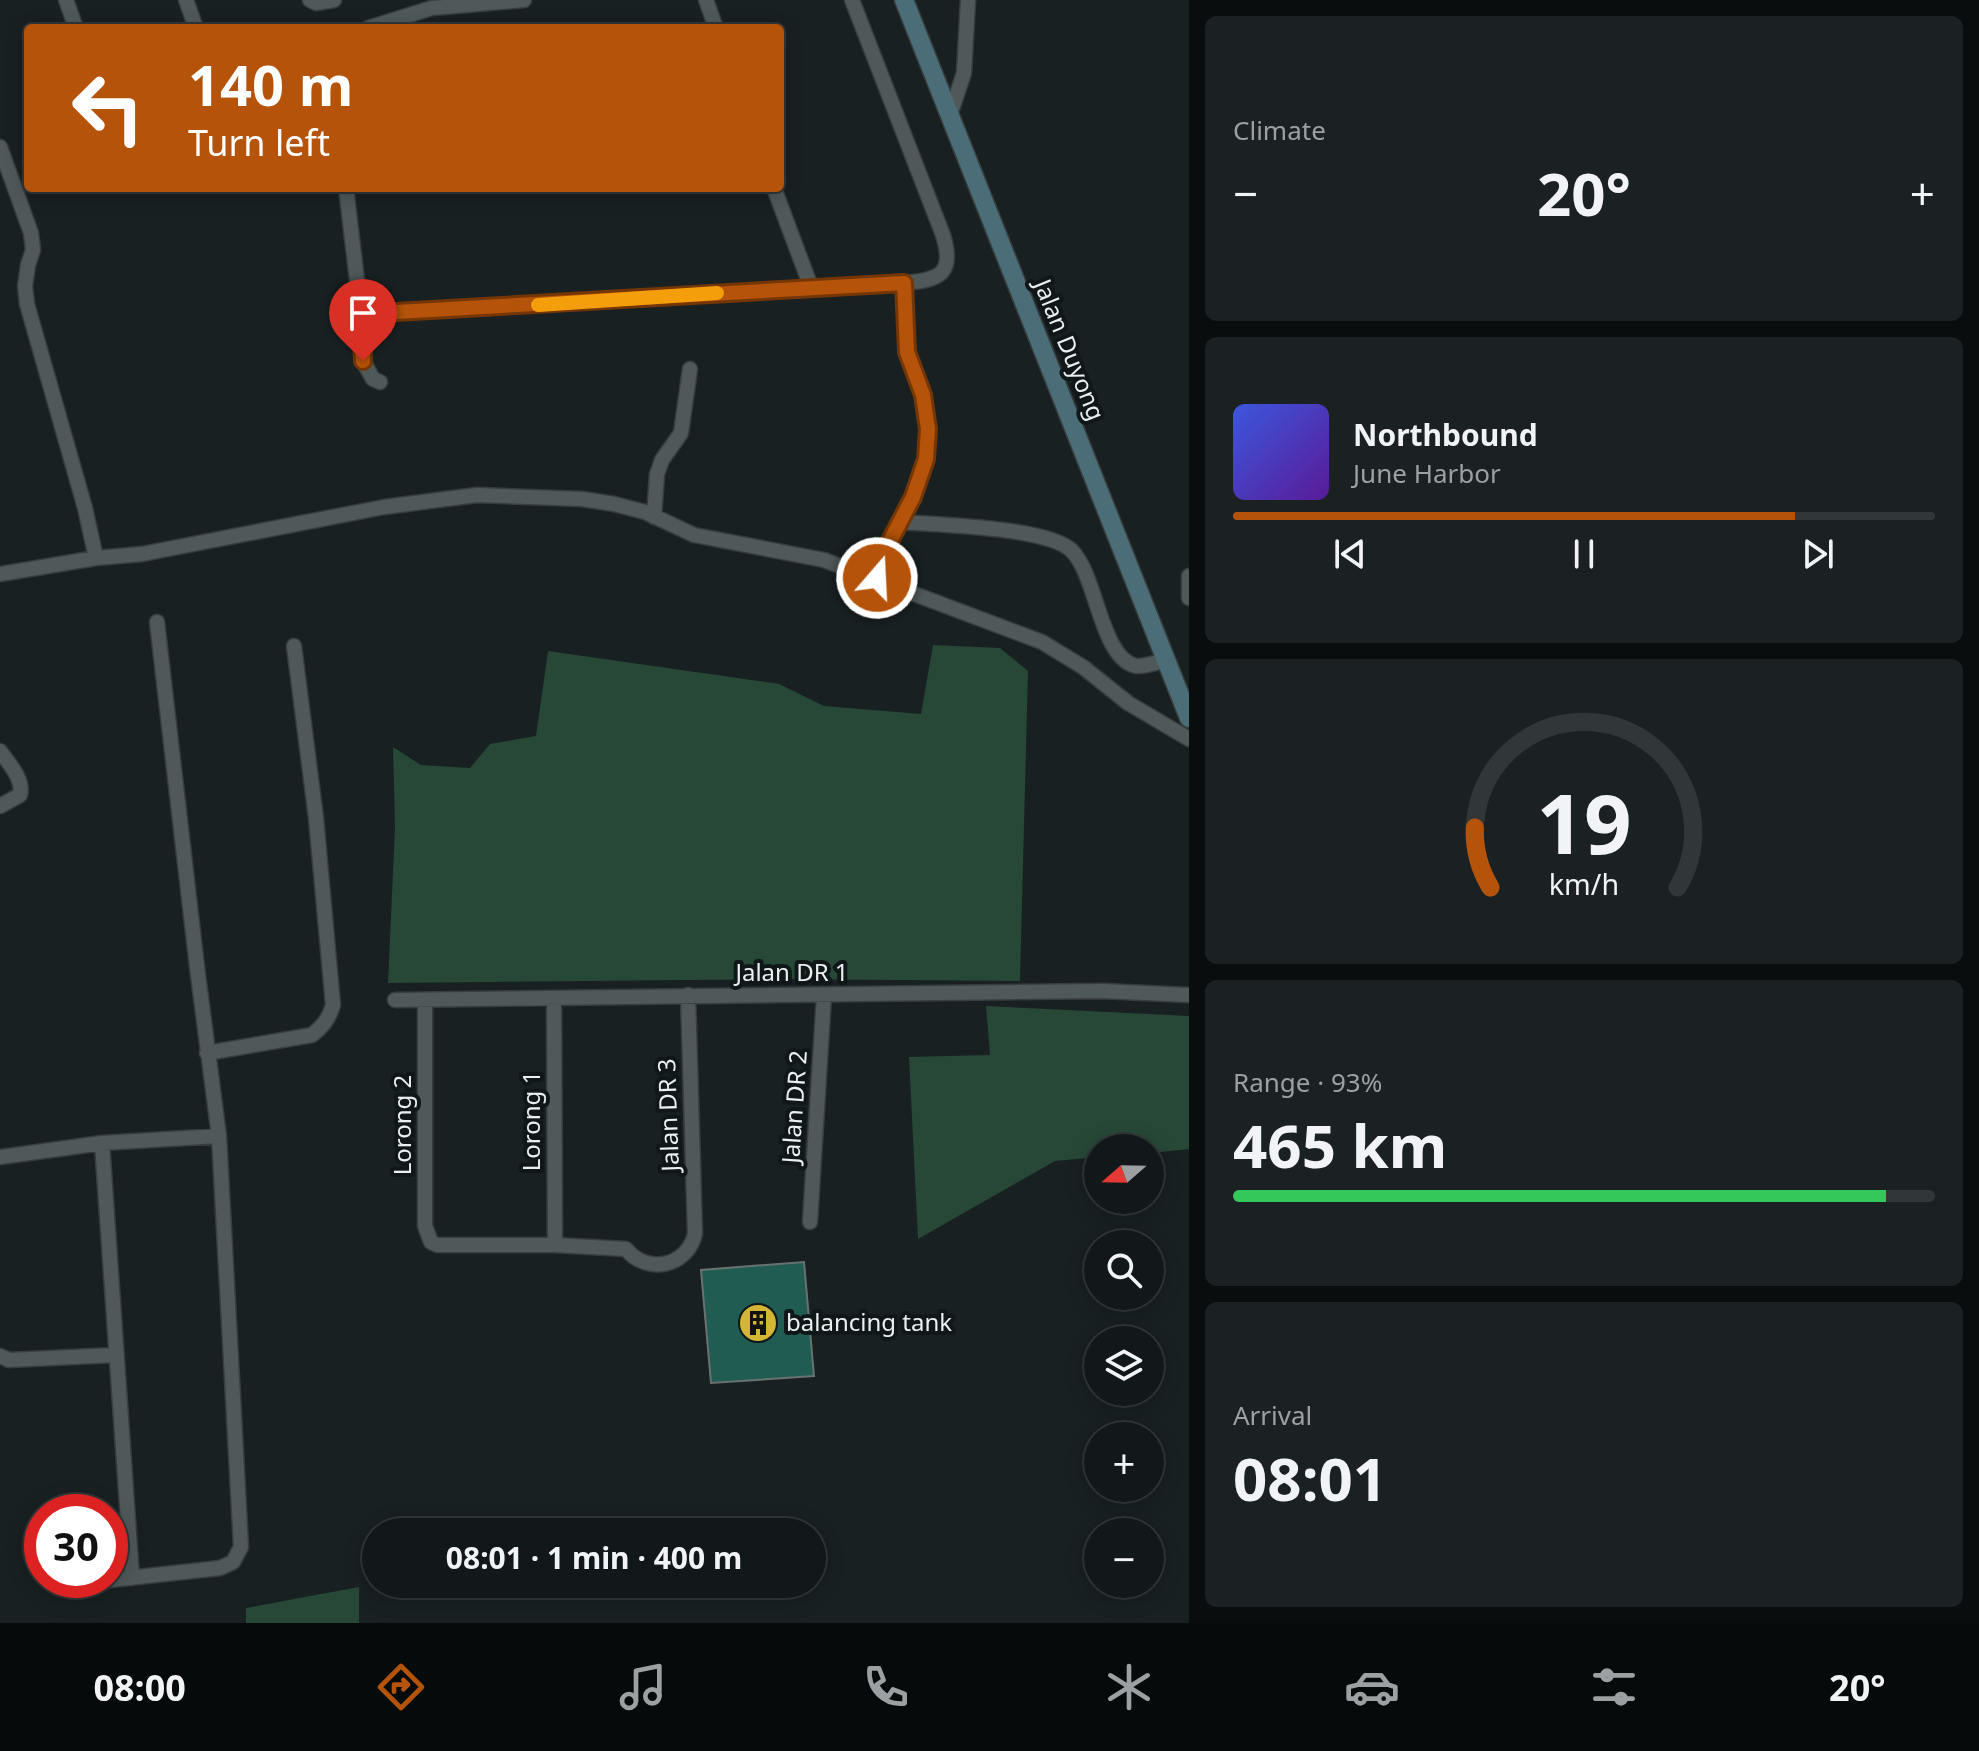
<!DOCTYPE html>
<html lang="en">
<head>
<meta charset="utf-8">
<style>
	body { margin:0; font-family:"Noto Sans",sans-serif; background:#1b2122; color:#f1f3f6; height:100vh; display:flex; flex-direction:column; font-size:30px; white-space:nowrap }
	* { box-sizing:border-box; margin:0 }
	p { font-size:26px; color:#9ca0a2 }
	.icon { flex:none; width:44px; height:44px; fill:none; stroke:currentColor; stroke-width:2; stroke-linecap:round; stroke-linejoin:round }
	.map { position:relative; flex:1; overflow:hidden }
	.details { display:flex; flex-direction:column; gap:16px; padding:16px; background:#0a0d0e; width:790px }
	.details>* { flex:none }
	.hud { position:absolute; left:24px; top:24px; width:760px; height:168px; border-radius:8px; box-shadow:0 4px 20px #0003,0 0 0 2px #313738; background:#b45309; color:#fff; overflow:hidden }
	.needle { width:52px; rotate:250deg }
	.controls { position:absolute; left:1084px; top:1134px; display:grid; gap:16px }
	.controls a { display:grid; place-items:center; width:80px; height:80px; border-radius:50%; background:#121819; box-shadow:0 4px 20px #0003,0 0 0 2px #313738; font-size:40px }
	.speed { position:absolute; left:24px; top:1494px; display:flex; gap:16px; font-size:40px; font-weight:700; text-align:center }
	.speed>* { display:grid; place-content:center; width:104px; height:104px; border-radius:50%; background:#121819; box-shadow:0 4px 20px #0003,0 0 0 2px #313738; line-height:1 }
	.speed .limit { border:12px solid #d22; background:#fff; color:#111 }
	.pin { position:absolute; display:grid; place-items:center; width:68px; height:68px; color:#fff; margin:-82px -34px; border-radius:50% 50% 50% 0; rotate:-45deg; box-shadow:0 0 8px #0007 }
	.pin .icon { rotate:45deg }
	.me { position:absolute; width:88px; margin:-44px; rotate:19deg; stroke-linejoin:round; filter:drop-shadow(0 0 6px #0008) }
	.turn { display:flex; align-items:center; gap:28px; height:168px; padding:0 32px; font-size:36px }
	.turn .icon { width:104px; height:104px; stroke-width:2.5 }
	.turn b { display:block; font-size:56px; line-height:68px }
	.big { font-size:60px; font-weight:700; line-height:1.1 }
	.details .card { flex:1; display:flex; flex-direction:column; justify-content:center; gap:12px; min-width:0; padding:0 28px; border-radius:12px; background:#1b2122 }
	.details .dial { align-items:center; gap:0 }
	.dial svg { height:208px; overflow:visible; fill:none; stroke:#313738; stroke-width:7; stroke-linecap:round; text-anchor:middle }
	.dial text { fill:#f1f3f6; stroke:none }
	.song { display:flex; align-items:center; gap:24px }
	.cover { width:96px; height:96px; border-radius:12px; background:linear-gradient(135deg,hsl(230 70% 55%),hsl(270 70% 35%)) }
	.played { height:8px; border-radius:4px; background:linear-gradient(90deg,#b45309 80%,#313738 80%) }
	.keys { display:flex; justify-content:space-around; direction:ltr }
	.heat { display:flex; justify-content:space-between; align-items:center; font-size:44px; direction:ltr }
	.charge { height:12px; border-radius:6px; background:linear-gradient(90deg,#34c759 93%,#313738 0) }
	.trip { position:absolute; left:362px; top:1518px; width:464px; height:80px; border-radius:40px; background:#121819; box-shadow:0 4px 20px #0003,0 0 0 2px #313738; font-weight:700; line-height:80px; text-align:center }
	.menu { display:flex; height:128px; justify-content:space-around; align-items:center; background:#070a0a; color:#9ca0a2 }
	.menu .icon { width:56px; height:56px }
	.menu .active { color:#b45309 }
	.menu b { font-size:36px; color:#f1f3f6 }
	main { display:flex; flex:1; min-height:0 }
	.map>svg:first-child { display:block }
	.green { fill:#274837 }
	.building { fill:#215c53; stroke:#687270; stroke-width:2 }
	.lines { fill:none; stroke-linecap:round; stroke-linejoin:round }
	.street-casing { stroke:#373d3d; stroke-width:17 }
	.secondary-casing { stroke:#373d3d; stroke-width:21 }
	.street { stroke:#4f595a; stroke-width:14 }
	.secondary { stroke:#4a6d77; stroke-width:18 }
	.route-casing { stroke:#753606; stroke-width:20 }
	.route { stroke:#b45309; stroke-width:14 }
	.slow { stroke:#f59e0b; stroke-width:14 }
	.labels { text-anchor:middle; stroke-width:8; stroke-linejoin:round; paint-order:stroke }
	.street-label { font-size:24px; fill:#eaf0f0; stroke:#0f1718 }
	.poi-label { font-size:24px; fill:#eaf0f0; stroke:#0f1718; text-anchor:start }
</style>
</head>
<body>
<main>
<div class="map">
<svg width="1189" height="1623" viewBox="0 0 1189 1623">
	<rect width="100%" height="100%" fill="#182021"/>
	<!-- green -->
	<path class="green" d="M933,645l67,3 28,23 -8,310 -242,-2 -390,4 7,-156 -2,-80 28,18 49,3 20,-24 46,-8 12,-85 231,33 45,22 97,8z
		M986,1006l203,10v133l-39,4v-5h-52v9l-43,4 -137,78 -9,-182 81,-2z
		M359,1587v36h-113v-15z"/>
	<!-- building -->
	<path class="building" d="M804,1262l10,114 -103,7 -10,-113z"/>
	<g class="lines">
		<defs>
			<path id="street" d="M66,0l10,28
				M186,0l10,28
				M310,0l6,3 18,-3
				M706,0l10,28
				M368,28l64,-20 92,-8
				M950,115l14,-42 4,-73
				M0,147l31,86 2,17 -5,15 -3,21 2,18 58,204 11,50
				M346,188l15,126 2,47 10,18 7,3
				M774,188l37,99
				M361,314l543,-31c36,-3 51,-9 39,-48l-91,-235
				M654,517l3,-43 5,-14 19,-27 9,-64
				M901,522c37,3 145,5 170,28 26,24 29,108 65,116 8,1 22,-4 30,-6
				M0,574l96,-16 46,-4 242,-47 93,-12 105,4 32,5 31,8 49,23 130,25 218,82 41,25 45,36 61,36
				M1189,576v22
				M877,578l12,-35 24,-46 13,-38 2,-30 -5,-34 -16,-43 -3,-69
				M0,751c9,13 24,28 20,44l-20,11
				M554,998l1,247
				M395,1000l707,-9 87,4
				M425,1000v226l6,16 6,3h118l71,4c21,26 61,18 69,-15l-7,-239
				M207,1053l105,-18c11,-9 17,-16 21,-30l-17,-187 -22,-172
				M102,1143l30,435
				M0,1157l102,-14 117,-7
				M810,1222l14,-227
				M0,1356l9,4 106,-5
				M110,1580l110,-12 13,-6 8,-15 -22,-411 -22,-169 -40,-345
				M83,1583l27,-3"/>
			<path id="secondary" d="M904,0l285,718"/>
		</defs>
		<!-- street casing -->
		<use href="#street" class="street-casing"/>
		<!-- secondary casing -->
		<use href="#secondary" class="secondary-casing"/>
		<!-- street -->
		<use href="#street" class="street"/>
		<!-- secondary -->
		<use href="#secondary" class="secondary"/>
	</g>
	<g class="lines">
		<defs>
			<path id="route" d="M363,361l-2,-47 543,-31 3,69 16,43 5,34 -2,30 -13,38 -24,46 -12,35"/>
		</defs>
		<!-- route casing -->
		<use href="#route" class="route-casing"/>
		<!-- route -->
		<use href="#route" class="route"/>
		<!-- slow -->
		<path class="slow" d="M538,305l179,-12"/>
	</g>
	<!-- icons -->
	<defs>
		<symbol id="building-disc" viewBox="-11 -11 22 22"><circle r="9.5" fill="#d3b635" stroke="#0f1718"/><path d="M-4-6H4V6H1V3H-1V6H-4ZM-2.5-4.3h1.7v1.8h-1.7ZM.8-4.3h1.7v1.8H.8ZM-2.5-1h1.7V.8h-1.7ZM.8-1h1.7V.8H.8Z" fill="#111"/></symbol>
	</defs>
	<g fill-rule="evenodd">
		<use href="#building-disc" x="736" y="1301" width="44" height="44"/>
	</g>
	<g class="labels">
		<!-- street labels -->
		<g class="street-label">
			<text transform="translate(1069 350) rotate(68)" y="8">Jalan Duyong</text>
			<text x="792" y="981">Jalan DR 1</text>
			<text transform="translate(795 1107) rotate(-86)" y="8">Jalan DR 2</text>
			<text transform="translate(669 1115) rotate(-92)" y="8">Jalan DR 3</text>
			<text transform="translate(532 1121) rotate(-90)" y="8">Lorong 1</text>
			<text transform="translate(403 1125) rotate(-90)" y="8">Lorong 2</text>
		</g>
		<!-- poi labels -->
		<g class="poi-label">
			<text x="786" y="1331">balancing tank</text>
		</g>
	</g>
</svg>
<div class="controls">
<a><svg class="needle" viewBox="-14 -14 28 28"><path d="M0-13l5 13h-10z" fill="#e53935"/><path d="M0 13l5-13h-10z" fill="#9ca0a2"/></svg></a>
<a><svg class="icon" aria-label="search" viewBox="0 0 24 24"><circle cx="10" cy="10" r="6"/><path d="M15 15l6 6"/></svg></a>
<a><svg class="icon" aria-label="layers" viewBox="0 0 24 24"><path d="M12 4l9 5-9 5-9-5zM3 14l9 5 9-5"/></svg></a>
<a>+</a>
<a>−</a>
</div>
<div class="speed"><div class="limit">30</div></div>
<div class="pin" style="left:363px;top:361px;background:#d93025"><svg class="icon" aria-label="arrive" viewBox="0 0 24 24"><path d="M6 21V4h12l-3 4 3 4H6"/></svg></div>
<svg class="me" style="left:877px;top:578px" viewBox="-20 -20 40 40"><circle r="17" fill="#b45309" stroke="#fff" stroke-width="3"/><path d="M0-11L8 9 0 5-8 9z" fill="#fff"/></svg>
<div class="trip">08:01 · 1 min · 400 m</div>
<div class="hud">
<div class="turn"><svg class="icon" aria-label="left" viewBox="0 0 24 24"><path d="M17 20v-9H6M10 6l-5 5 5 5"/></svg><div><b>140 m</b>Turn left</div></div>
</div>
</div>
<section class="details">
<div class="card"><p>Climate</p>
<div class="heat"><a>−</a><b class="big">20°</b><a>+</a></div>
</div>
<div class="card">
<div class="song"><i class="cover"></i><div><b>Northbound</b><p>June Harbor</p></div></div>
<div class="played"></div>
<div class="keys"><svg class="icon" aria-label="previous" viewBox="0 0 24 24"><path d="M18 5L8 12l10 7zM5 5v14"/></svg><svg class="icon" aria-label="pause" viewBox="0 0 24 24"><path d="M8 5v14M16 5v14"/></svg><svg class="icon" aria-label="next" viewBox="0 0 24 24"><path d="M6 5l10 7-10 7zM19 5v14"/></svg></div>
</div>
<div class="card dial"><svg viewBox="0 0 100 80">
<path d="M14 69A42 42 0 1 1 86 69"/>
<path d="M14 69A42 42 0 0 1 8 46" stroke="#b45309"/>
<text x="50" y="56" font-size="32" font-weight="700">19</text>
<text x="50" y="72" font-size="11">km/h</text>
</svg></div>
<div class="card"><p>Range · 93%</p><b class="big">465 km</b><div class="charge"></div></div>
<div class="card"><p>Arrival</p><b class="big">08:01</b></div>
</section>
</main>
<nav class="menu">
<b>08:00</b>
<svg class="icon active" aria-label="directions" viewBox="0 0 24 24"><path d="M12 3l9 9-9 9-9-9zM9 14v-3h6M13 9l2 2-2 2"/></svg>
<svg class="icon" aria-label="music" viewBox="0 0 24 24"><path d="M9 18V5l10-2v13"/><circle cx="6" cy="18" r="3"/><circle cx="16" cy="16" r="3"/></svg>
<svg class="icon" aria-label="phone" viewBox="0 0 24 24"><path d="M5 4h4l2 5-3 2q2 4 5 5l2-3 5 2v4C11 20 4 13 5 4z"/></svg>
<svg class="icon" aria-label="climate" viewBox="0 0 24 24"><path d="M12 3v18M4 7l16 10M4 17L20 7"/></svg>
<svg class="icon" aria-label="car" viewBox="0 0 24 24"><path d="M5 17H2v-5l4-1 3-4h7l3 4 3 1v5h-3M9 17h6M6 11h13"/><circle cx="7" cy="17" r="2"/><circle cx="17" cy="17" r="2"/></svg>
<svg class="icon" aria-label="filters" viewBox="0 0 24 24"><path d="M4 7h16M4 17h16"/><circle cx="9" cy="7" r="2"/><circle cx="15" cy="17" r="2"/></svg>
<b>20°</b>
</nav>
</body>
</html>
